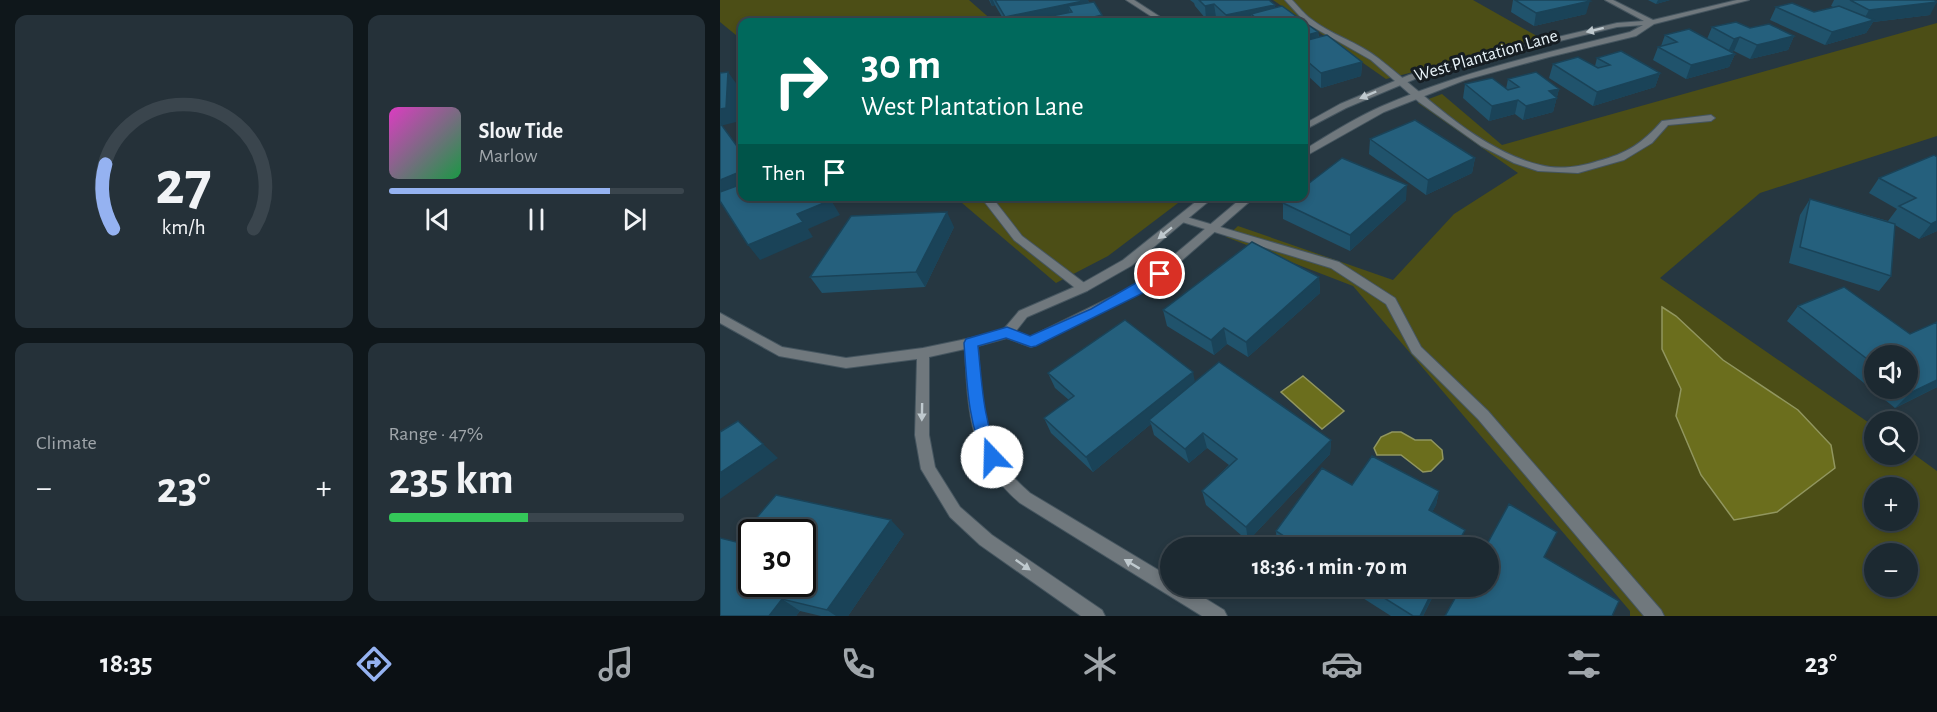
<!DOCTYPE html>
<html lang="en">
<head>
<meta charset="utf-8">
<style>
	body { margin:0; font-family:"Alegreya Sans",sans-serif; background:#253139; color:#f1f3f6; height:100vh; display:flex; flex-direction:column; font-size:22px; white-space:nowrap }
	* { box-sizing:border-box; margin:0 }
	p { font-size:20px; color:#a0a6ab }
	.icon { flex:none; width:33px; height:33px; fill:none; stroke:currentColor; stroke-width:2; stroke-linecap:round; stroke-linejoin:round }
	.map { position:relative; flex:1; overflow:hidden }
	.sheet { display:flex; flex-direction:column; gap:15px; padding:15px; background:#0f171b; width:720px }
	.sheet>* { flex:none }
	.banner { position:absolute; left:18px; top:18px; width:570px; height:183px; border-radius:12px; box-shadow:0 3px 9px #0003,0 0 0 2px #3a454d; background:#00695c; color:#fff; overflow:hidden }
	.controls { position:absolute; left:1144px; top:345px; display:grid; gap:12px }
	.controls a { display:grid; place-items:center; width:54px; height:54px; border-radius:50%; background:#1c2931; box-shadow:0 3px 9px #0003,0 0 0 2px #3a454d; font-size:30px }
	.speed { position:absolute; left:18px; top:519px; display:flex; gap:12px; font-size:30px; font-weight:700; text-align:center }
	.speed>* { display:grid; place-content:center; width:78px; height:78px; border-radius:50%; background:#1c2931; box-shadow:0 3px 9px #0003,0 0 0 2px #3a454d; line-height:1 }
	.speed .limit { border:3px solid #111; border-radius:9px; background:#fff; color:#111 }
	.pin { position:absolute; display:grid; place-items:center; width:51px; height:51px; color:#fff; margin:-26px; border:3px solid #fff; border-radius:50%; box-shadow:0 2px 6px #0007 }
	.me { position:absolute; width:66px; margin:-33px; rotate:339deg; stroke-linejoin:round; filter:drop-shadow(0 0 4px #0008) }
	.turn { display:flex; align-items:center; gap:21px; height:126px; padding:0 24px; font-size:27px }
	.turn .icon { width:78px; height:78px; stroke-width:2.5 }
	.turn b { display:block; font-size:42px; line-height:51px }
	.then { display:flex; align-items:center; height:57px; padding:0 24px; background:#0003; gap:12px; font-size:22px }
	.big { font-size:45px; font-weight:700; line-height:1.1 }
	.sheet .card { flex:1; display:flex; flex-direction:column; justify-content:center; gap:9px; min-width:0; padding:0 21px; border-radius:12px; background:#253139 }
	.sheet .dial { align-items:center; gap:0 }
	.dial svg { height:156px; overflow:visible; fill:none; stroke:#3a454d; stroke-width:7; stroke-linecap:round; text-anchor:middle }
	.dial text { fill:#f1f3f6; stroke:none }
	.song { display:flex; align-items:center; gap:18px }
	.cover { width:72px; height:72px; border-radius:9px; background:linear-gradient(135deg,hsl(310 70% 55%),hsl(140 70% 35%)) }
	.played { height:6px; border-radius:3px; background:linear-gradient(90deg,#95b2f1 75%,#3a454d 75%) }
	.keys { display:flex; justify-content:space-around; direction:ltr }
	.heat { display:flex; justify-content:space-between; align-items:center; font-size:33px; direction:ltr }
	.charge { height:9px; border-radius:4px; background:linear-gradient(90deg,#34c759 47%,#3a454d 0) }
	.sheet .tiles { flex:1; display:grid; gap:15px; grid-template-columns:repeat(2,1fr) }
	.trip { position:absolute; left:440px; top:537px; width:339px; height:60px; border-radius:30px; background:#1c2931; box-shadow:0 3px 9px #0003,0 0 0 2px #3a454d; font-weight:700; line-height:60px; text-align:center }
	.tab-bar { display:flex; height:96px; justify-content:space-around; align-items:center; background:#0b1014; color:#a0a6ab }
	.tab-bar .icon { width:42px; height:42px }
	.tab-bar .selected { color:#95b2f1 }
	.tab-bar b { font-size:27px; color:#f1f3f6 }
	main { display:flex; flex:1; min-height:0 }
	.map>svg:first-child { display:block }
	.green { fill:#4c4e16; fill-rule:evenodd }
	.water { fill:#6b6e1d; stroke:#91965f; stroke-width:1.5 }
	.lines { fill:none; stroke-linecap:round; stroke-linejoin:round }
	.lane-casing { stroke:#45555f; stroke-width:2 }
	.street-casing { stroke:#45555f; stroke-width:2 }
	.lane { fill:#70787d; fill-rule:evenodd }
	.street { fill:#70787d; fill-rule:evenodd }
	.wall { fill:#20536c; fill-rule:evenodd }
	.shaded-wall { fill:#1a4358 }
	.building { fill:#25607d; stroke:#1a4358; stroke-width:1.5; fill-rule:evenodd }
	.oneway { fill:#bfc9ce }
	.route { fill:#1a73e8; stroke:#114b97; stroke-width:1.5 }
	.labels { text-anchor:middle; stroke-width:6; stroke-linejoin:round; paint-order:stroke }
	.far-street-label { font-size:18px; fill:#e9f4fa; stroke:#161d22 }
</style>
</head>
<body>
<main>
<section class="sheet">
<div class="tiles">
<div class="card dial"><svg viewBox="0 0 100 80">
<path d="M14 69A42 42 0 1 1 86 69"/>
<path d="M14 69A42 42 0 0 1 10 36" stroke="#95b2f1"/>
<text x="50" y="56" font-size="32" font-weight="700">27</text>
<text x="50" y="72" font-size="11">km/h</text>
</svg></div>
<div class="card">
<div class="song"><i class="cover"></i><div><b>Slow Tide</b><p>Marlow</p></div></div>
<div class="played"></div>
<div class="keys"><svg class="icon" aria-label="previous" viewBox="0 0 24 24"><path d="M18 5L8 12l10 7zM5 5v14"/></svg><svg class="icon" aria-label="pause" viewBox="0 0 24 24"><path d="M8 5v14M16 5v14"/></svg><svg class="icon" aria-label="next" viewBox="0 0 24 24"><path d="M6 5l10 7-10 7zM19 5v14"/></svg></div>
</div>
<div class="card"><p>Climate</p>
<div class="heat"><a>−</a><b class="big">23°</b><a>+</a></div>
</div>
<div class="card"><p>Range · 47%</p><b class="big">235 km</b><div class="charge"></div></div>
</div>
</section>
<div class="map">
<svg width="1217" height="616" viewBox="0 0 1217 616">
	<rect width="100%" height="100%" fill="#263741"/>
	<!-- green -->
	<path class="green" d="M0,0h249l25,22h-252v18l-22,-18z
		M553,0h200l69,39 -156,40z
		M1217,23v113l-177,57 -100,85 215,149v27h33v-4l29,21v145h-307v-5l-277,-325 -127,-49 12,-11 155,54 61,-66 64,-41 -100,-70 24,-9 60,51zM1155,488h33v32h-33zM1155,554h33v32h-33z
		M235,197h231l-78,59 -52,27z"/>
	<!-- water -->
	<path class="water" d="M942,307l14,9 47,44 75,50 33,35 4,23 -58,44 -43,8 -33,-45 -25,-59 5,-27 -19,-40z
		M583,376l41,35 -22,18 -41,-37z
		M672,432h9l14,8h16l11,10 1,9 -12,12 -8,1 -22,-17h-24l-3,-7 7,-11z"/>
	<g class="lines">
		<defs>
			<path id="lane" d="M565,0h7c6,6 12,14 19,19 20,16 47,23 67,39 49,38 100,92 162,107 19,5 40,2 58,-4 28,-7 45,-18 64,-40l49,-6 4,3 -4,3 -43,4 -16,18 -28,17 -46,13 -40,-2 -24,-8 -33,-17 -62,-44 -48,-42 -65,-37z
				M260,196h11l31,40 65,49 2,3 -2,3h-8l-65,-51z
				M463,216l156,46 56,36 26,49 67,64 173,199 3,6h-20l-166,-197 -66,-66 -26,-49 -55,-36 -152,-47 -1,-2z"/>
			<path id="street" d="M406,0h8l34,22h-8z
				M885,0h8l40,20 84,-20h12l-95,24 -18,12 -87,21 -84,23 -81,32 -80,45v-7c24,-15 49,-31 76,-43 80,-35 165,-54 250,-75l13,-7 -26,2 -151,37 -51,15 -69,29 -42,22v-6l36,-20 69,-29 52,-15 156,-37 27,-2z
				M483,196h12l-84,70 -44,25 -60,26 -11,14 14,6 112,-55 102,-86h12l-106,92 -115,57 -4,2 -24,-9 -29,8c4,62 1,104 52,147l140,84v9h15l39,24 3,6h-25l-182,-113c-51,-44 -52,-91 -55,-154l-36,8v78l6,32 25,40 32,28 110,75 3,6h-24l-101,-71 -30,-28 -29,-48 -6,-34 2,-76 -71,9 -67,-12 -59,-33v-10l62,34 64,11 77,-10 48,-10 32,-8 16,-19 60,-26 44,-25z"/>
		</defs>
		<!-- lane casing -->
		<use href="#lane" class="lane-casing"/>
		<!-- street casing -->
		<use href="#street" class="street-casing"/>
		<!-- lane -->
		<use href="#lane" class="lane"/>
		<!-- street -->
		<use href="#street" class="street"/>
	</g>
	<!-- wall -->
	<path class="wall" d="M269,0h99l1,3 13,12 2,7h-99l-10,-17 -3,1z
		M470,0h79l6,5v3l7,-2 36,26 1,6 8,-3 35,27 -1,14 -40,12 -14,-13 -3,1v-54h-82l-6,-5 -10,2 -11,-13 -1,-3z
		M793,0h74l-1,14 -52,12 -23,-14z
		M928,0h22l-14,4z
		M1114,0h100l-4,15 -57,7 -7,11 -41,12 -55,-25 6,-13 38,5 19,-5 -2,-1z
		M992,27l38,1 44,8 -6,14 -38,9 -16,-8 -3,1 4,2 -6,13 -43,12 -33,-19 5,-13 3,-1 4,-11 42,4z
		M877,58l63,15 -5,14 -62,19 -44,-28 4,-14 42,2z
		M788,79l51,10 -6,23 -30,8 -8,-6 -26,7 -26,-23 2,-14 41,5z
		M650,139l105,19 -3,15 -46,22 -57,-41z
		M1214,155l3,76 -18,8 -24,-14 -4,51 -12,15 -90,-28 11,-48 10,-16 78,22 9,-12 -28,-16 10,-15z
		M686,200l-56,51 -67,-32v-16z
		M234,227l-29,60 -103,6 -12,-16z
		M599,277l1,16 -72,64 -21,-13 -13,11 -47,-29 -4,-16z
		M1078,306l112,28 27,53 -42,21 -108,-87zM1155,356l33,32h-33z
		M328,373l147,9 136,58 -1,14 -82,87 -42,-36 -4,-14 27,-26 -22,-17 -18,15 -35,-28 -3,-11 -58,48 -42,-39 -7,-15 25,-18 -14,-12z
		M632,485l87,6 -3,14 -4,7 29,31 -3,5h-176l-5,-3 -1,-14z
		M184,534l-56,82h-27l-21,-5 -4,5h-76z
		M624,586h94l-15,30h-32z"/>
	<!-- shaded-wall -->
	<path class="shaded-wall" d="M270,0h3l2,5 -3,1z
		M368,0l3,13 -19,-1 -4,-6 3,11 -30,1 2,4h-36l-2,-5z
		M938,0h12l-14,4z
		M870,1l-4,13 -52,12 2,-13z
		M1217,2l-7,13 -57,7 -7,11 -41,12 7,-13 30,-9 7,-13z
		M494,4l2,13 -10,2 -1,-13z
		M555,5v13l-24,-4v8h-25v-7z
		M382,15l2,7h-9l-1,-5z
		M598,32l1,14 -15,4v-14z
		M1074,36l-6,14 -38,9 7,-14z
		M1020,37l-6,14 -6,1 6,-13z
		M1015,54l-6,13 -43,12 5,-14z
		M587,61v14l-3,1v-14z
		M642,62l-1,14 -40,12v-15z
		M8,72l10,14 -2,36 -16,4v-17z
		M940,73l-5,14 -62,19 4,-14z
		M839,89l-6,23 -30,8 3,-14 23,-15z
		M798,100l-3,14 -26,7 3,-15z
		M755,158l-3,15 -46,22 2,-15z
		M22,171v20l-22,8v-19z
		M687,185l-1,15 -56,51v-16z
		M111,200l9,15 -32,14 5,8 -53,23 -12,-15 49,-31z
		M227,212l7,15 -29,60 -9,-15z
		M1217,221v10l-18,8 12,-15z
		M599,277l1,16 -72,64 -2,-15z
		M504,328l3,16 -13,11 -3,-15z
		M473,372l3,15 -47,33 2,4 -58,48 -7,-15z
		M1217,380v7l-42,21 15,-15z
		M483,433l4,15 -18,15 -4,-14z
		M611,440l-1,14 -82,87 -2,-14z
		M43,444l15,14 -58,41v-26z
		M719,491l-3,14 -10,19 3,-14z
		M171,520l13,14 -56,82h-12l-9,-6z
		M745,530l-7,18h-3z
		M715,586h3l-15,30h-3z
		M62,599l18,12 -4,5h-27z"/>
	<!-- building -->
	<path class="building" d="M275,0h93l-83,17z
		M479,0h70l6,5 -49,10 -12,-11 -9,2z
		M795,0h72l3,1 -54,12z
		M1130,0h84l3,2 -68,8z
		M374,2l8,13 -8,2 3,5h-53l-3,-4 31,-6 -4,-6z
		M1072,3l22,9 25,-6 35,14 -42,12 -56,-25z
		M562,6l36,26 -14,4v-14h-43l-10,-8z
		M1016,22l14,6 19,-4 25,12 -37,9 -17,-8 -6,2 -22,-12z
		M969,29l46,25 -44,11 -33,-18 19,-5 -12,-7z
		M607,35l35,27 -41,11 -14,-12 -3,1v-21z
		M901,51l39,22 -63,19 -44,-28 25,-7 20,11 12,-3 -13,-7z
		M8,72l-2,36 -6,1v-36z
		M816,72l23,17 -10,2 8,7 -31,8 -8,-6 -26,6 -27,-22 27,-6 16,12 11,-3 -11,-8z
		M695,120l60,38 -47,22 -58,-41z
		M0,123l22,30v18l-22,9z
		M1214,155l3,2v64l-6,3 -32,-18 17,-8 -37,-20z
		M622,158l65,27 -57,50 -67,-32 9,-7h12v-9z
		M22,184v12h85l4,4 -34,14 6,8 -55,23 -28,-44v-9z
		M1090,199l85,25 -4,52 -91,-29z
		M227,212l-31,60 -106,5 41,-61z
		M532,242l67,35 -73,65 -22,-14 -13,12 -48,-30z
		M1124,287l66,47 27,-12v58l-27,13 -5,-5h3v-32h-33v9l-77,-59z
		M405,320l68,52 -107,85 -42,-39 30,-22 -26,-23z
		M499,362l112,78 -85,87 -44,-36 35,-32 -34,-26 -18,16 -36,-29z
		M18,421l25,23 -43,29v-41z
		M652,456l67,35 -10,19 36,20 -10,18h-153l-26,-17 46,-63 30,17z
		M56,495l115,25 -64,90 -45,-11 -13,17h-49v-78l16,4zM32,532h50v52h-50z
		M789,504l48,28 -13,25 75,44 -7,15h-167l17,-30h26v-38h-3z
		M645,586h70l-15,30h-7z"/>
	<!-- one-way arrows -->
	<defs><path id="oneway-solid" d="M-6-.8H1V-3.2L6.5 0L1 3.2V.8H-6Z" transform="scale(1.5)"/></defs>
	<g class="oneway">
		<use href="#oneway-solid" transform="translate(875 30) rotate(166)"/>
		<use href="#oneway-solid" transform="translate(648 95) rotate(157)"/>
		<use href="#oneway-solid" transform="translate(445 233) rotate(141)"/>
		<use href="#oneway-solid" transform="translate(202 412) rotate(91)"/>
		<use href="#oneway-solid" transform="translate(412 564) rotate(-149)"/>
		<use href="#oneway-solid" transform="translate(303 565) rotate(35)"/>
	</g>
	<!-- route -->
	<path class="route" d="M440,269l7,5 -16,15 -115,57 -5,1 -25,-9 -28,8c4,38 5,76 22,111l-3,5 -5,2 -6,-2c-18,-38 -19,-78 -22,-119l2,-4 41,-12 23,9 61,-27z"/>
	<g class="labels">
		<!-- far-street labels -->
		<g class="far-street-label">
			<text transform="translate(766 55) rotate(-16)" y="6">West Plantation Lane</text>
		</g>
	</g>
</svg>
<div class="controls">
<a><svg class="icon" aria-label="sound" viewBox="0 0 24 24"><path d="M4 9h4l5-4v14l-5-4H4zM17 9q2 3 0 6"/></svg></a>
<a><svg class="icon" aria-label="search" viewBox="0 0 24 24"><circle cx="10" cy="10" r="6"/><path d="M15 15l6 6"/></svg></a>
<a>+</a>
<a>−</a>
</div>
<div class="speed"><div class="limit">30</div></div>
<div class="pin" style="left:440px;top:274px;background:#d93025"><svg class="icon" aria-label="arrive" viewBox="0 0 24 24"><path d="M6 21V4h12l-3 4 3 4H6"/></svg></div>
<svg class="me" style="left:272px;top:457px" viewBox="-20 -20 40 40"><circle r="19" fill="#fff"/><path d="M0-13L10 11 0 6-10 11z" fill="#1a73e8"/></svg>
<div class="trip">18:36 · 1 min · 70 m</div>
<div class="banner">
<div class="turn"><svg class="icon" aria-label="right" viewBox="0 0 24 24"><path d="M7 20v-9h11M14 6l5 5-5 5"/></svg><div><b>30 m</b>West Plantation Lane</div></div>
<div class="then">Then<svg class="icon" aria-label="arrive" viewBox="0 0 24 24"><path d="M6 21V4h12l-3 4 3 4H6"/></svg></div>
</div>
</div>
</main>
<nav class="tab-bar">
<b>18:35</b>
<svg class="icon selected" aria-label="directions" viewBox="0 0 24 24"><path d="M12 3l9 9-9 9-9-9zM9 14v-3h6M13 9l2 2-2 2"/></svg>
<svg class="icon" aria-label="music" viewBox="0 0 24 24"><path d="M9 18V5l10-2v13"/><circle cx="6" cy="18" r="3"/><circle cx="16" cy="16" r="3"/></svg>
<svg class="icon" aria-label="phone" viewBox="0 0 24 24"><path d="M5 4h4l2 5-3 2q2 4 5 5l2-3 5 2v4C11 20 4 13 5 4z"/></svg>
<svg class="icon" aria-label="climate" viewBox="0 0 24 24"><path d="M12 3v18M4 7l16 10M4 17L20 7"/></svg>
<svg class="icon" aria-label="car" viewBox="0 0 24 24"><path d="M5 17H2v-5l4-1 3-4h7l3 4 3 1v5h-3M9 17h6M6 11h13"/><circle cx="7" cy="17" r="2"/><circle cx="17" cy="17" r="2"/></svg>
<svg class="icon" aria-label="filters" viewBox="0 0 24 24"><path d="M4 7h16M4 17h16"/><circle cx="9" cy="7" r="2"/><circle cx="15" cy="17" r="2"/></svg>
<b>23°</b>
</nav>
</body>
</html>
